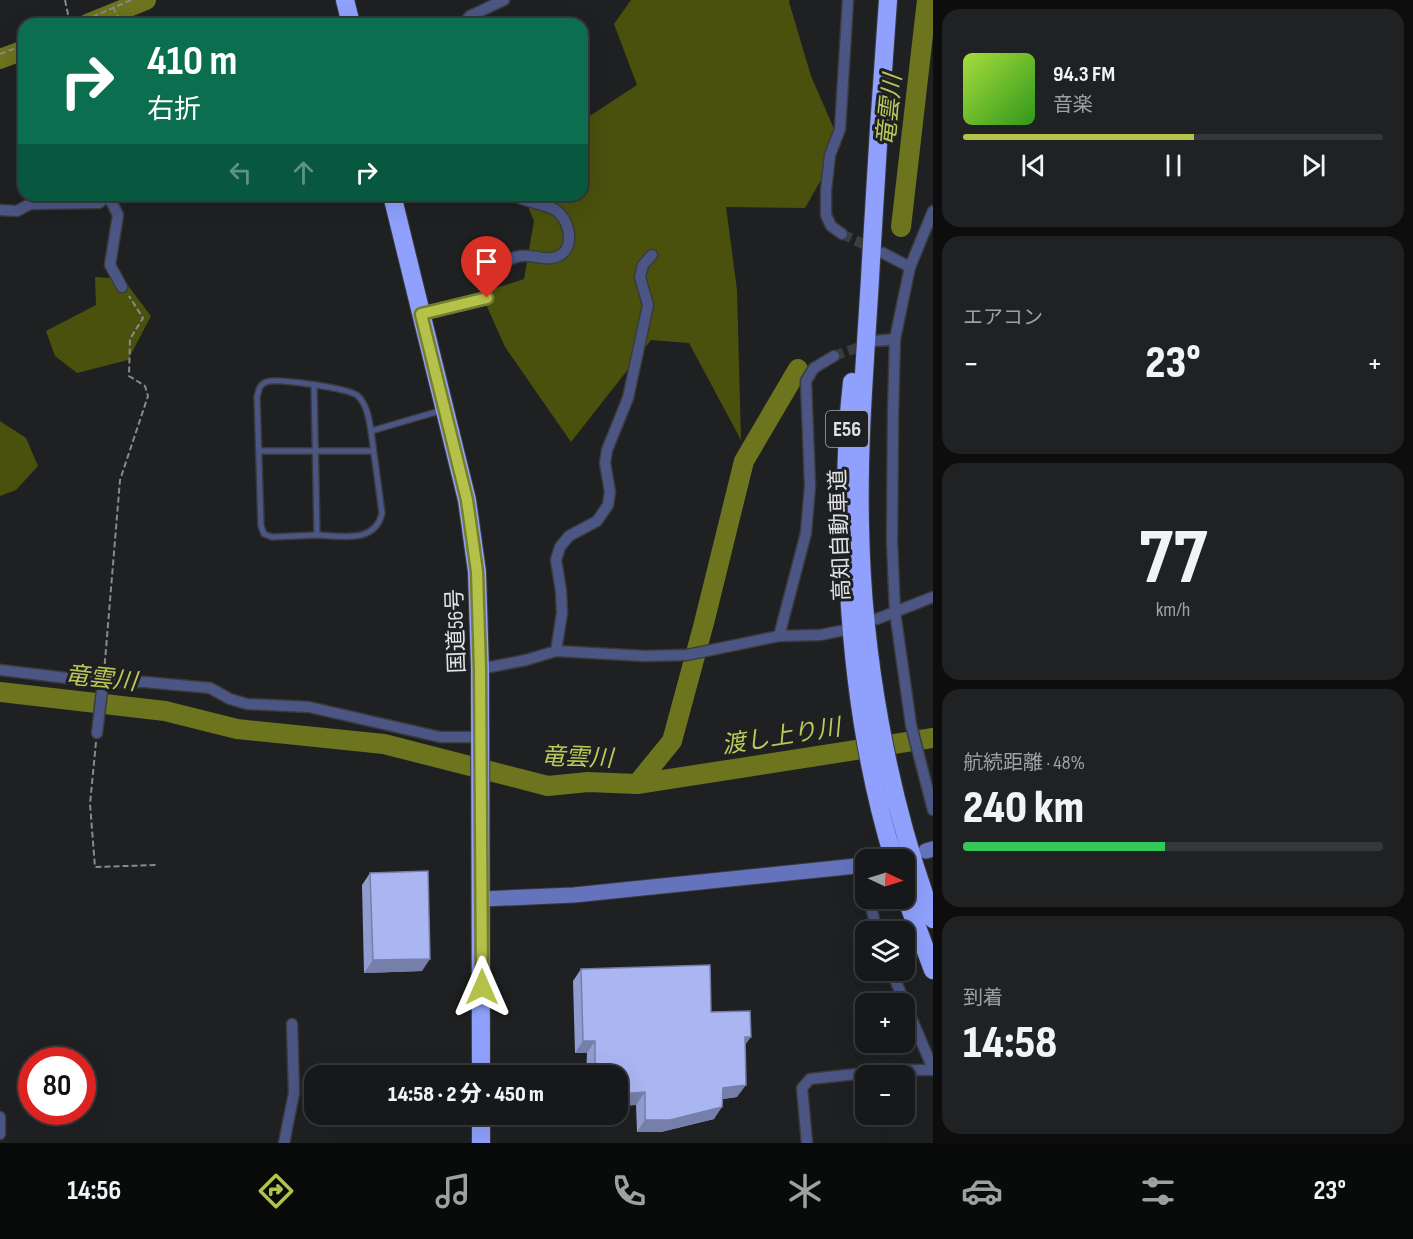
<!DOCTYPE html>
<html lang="ja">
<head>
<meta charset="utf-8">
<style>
	body { margin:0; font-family:"Sofia Sans Condensed","Noto Sans JP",sans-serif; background:#202123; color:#f1f3f6; height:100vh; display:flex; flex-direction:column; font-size:22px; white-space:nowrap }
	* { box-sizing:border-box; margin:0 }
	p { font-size:20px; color:#9ea0a2 }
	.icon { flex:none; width:33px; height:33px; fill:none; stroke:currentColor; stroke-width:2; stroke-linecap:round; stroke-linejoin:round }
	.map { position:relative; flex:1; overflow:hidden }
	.side { display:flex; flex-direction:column; gap:9px; padding:9px; background:#0d0d0e; width:480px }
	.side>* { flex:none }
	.banner { position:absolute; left:18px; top:18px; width:570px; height:183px; border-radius:18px; box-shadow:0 6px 24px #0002,0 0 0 2px #363739; background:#0b6e4f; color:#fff; overflow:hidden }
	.needle { width:39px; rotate:94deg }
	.controls { position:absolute; left:855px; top:849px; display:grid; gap:12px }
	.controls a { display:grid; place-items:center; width:60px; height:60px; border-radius:12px; background:#17181a; box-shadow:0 6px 24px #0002,0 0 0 2px #363739; font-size:30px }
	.speed { position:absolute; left:18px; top:1047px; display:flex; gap:12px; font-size:30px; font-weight:700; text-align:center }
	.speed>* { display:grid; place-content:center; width:78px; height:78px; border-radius:50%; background:#17181a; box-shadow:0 6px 24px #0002,0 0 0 2px #363739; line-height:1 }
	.speed .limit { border:9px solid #d22; background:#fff; color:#111 }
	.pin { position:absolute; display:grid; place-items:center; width:51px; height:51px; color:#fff; margin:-62px -26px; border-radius:50% 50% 50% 0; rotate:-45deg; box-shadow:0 0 6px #0007 }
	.pin .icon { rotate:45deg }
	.me { position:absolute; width:66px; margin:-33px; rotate:0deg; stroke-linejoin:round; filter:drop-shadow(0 0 4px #0008) }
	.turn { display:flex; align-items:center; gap:21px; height:126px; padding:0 30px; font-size:27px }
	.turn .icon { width:78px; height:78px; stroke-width:2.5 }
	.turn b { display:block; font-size:42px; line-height:51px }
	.lanes { display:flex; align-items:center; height:57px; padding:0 30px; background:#0003; justify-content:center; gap:30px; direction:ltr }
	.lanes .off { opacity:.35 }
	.big { font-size:45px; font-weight:800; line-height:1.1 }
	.side .card { flex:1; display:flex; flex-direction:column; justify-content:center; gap:9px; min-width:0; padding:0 21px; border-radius:18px; background:#202123 }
	.side .dial { align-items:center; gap:0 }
	.dial b { font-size:78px; line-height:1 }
	.song { display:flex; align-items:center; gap:18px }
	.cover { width:72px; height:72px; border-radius:9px; background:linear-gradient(135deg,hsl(80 70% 55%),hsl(110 70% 35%)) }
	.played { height:6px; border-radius:3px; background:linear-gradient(90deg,#b4c24a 55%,#363739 55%) }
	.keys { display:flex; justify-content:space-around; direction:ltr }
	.heat { display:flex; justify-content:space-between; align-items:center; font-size:33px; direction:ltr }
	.charge { height:9px; border-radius:4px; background:linear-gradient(90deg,#34c759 48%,#363739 0) }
	.trip { position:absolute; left:304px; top:1065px; width:324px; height:60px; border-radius:18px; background:#17181a; box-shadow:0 6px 24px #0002,0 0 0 2px #363739; font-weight:800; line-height:60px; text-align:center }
	.dock { display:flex; height:96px; justify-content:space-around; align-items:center; background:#090a0a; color:#9ea0a2 }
	.dock .icon { width:42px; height:42px }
	.dock .selected { color:#b4c24a }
	.dock b { font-size:27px; color:#f1f3f6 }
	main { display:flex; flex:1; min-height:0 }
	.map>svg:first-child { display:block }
	.forest { fill:#4a510d }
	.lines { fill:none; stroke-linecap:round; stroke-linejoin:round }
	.river { stroke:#6c741d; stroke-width:20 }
	.street-tunnel { stroke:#3c3d3f; stroke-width:10; stroke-dasharray:10 5; stroke-linecap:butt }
	.lane-casing { stroke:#3a3b3d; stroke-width:8 }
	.street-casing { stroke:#3a3b3d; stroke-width:13 }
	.secondary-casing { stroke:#3a3b3d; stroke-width:17 }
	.highway-casing { stroke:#3a3b3d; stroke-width:20 }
	.path { stroke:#898a8c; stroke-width:2; stroke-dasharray:6 3; stroke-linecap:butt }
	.lane { stroke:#4c5684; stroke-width:5 }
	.street { stroke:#4c5684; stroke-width:10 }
	.secondary { stroke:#6573bd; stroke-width:15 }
	.highway { stroke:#8fa1fd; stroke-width:18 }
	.wall { fill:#919dd0 }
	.shaded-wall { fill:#767fa9 }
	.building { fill:#a9b6f2; stroke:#767fa9; stroke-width:1.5 }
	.route-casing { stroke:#757e30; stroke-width:15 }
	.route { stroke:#b4c24a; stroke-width:10 }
	.labels { text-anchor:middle; stroke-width:6; stroke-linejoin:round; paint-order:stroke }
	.shield { fill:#1f2022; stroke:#a7a8a9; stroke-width:1.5 }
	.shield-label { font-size:21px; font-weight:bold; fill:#e1e2e3 }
	.street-label { font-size:22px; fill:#e1e2e3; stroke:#1f2022 }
	.water-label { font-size:24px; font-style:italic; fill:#bcc957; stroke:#1f2022 }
</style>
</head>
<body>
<main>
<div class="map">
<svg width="933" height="1143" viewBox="0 0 933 1143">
	<rect width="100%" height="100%" fill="#1f2022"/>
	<!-- forest -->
	<path class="forest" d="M631,0h159l-1,2 22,74 30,69 -36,63 -79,-1 11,83 4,150 -52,-97 -38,-3 -80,102 -66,-95 -24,-54 43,-14 10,-58 -11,-26h59v-74l55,-36 -23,-61z
		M95,277l28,2 28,37 -23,44 -51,13 -22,-17 -9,-25 50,-26z
		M0,421l26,17 12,28 -22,24 -16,6z"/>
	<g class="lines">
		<!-- river -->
		<path class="river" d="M87,24l59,-24
			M0,59l24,-9
			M901,227l26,-227
			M0,692l165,19 72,18 147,15 164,42 40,-4 49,2 296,-46
			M637,784l35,-43 32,-118 40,-162 54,-92"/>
		<!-- street-tunnel -->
		<path class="street-tunnel" d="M842,234l32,15
			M834,356l34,-12"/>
		<defs>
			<path id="lane" d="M314,385l3,150 -45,2 -8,-3 -3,-8 -4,-129c2,-7 2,-12 9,-15 11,-4 83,6 92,14 9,9 11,23 13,35
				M259,451h114
				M317,535c25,1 58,9 65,-22l-11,-82 72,-21"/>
			<path id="street" d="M463,24l7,-8 34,-16
				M0,210l17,1 13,-7 69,-1 9,-8 10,20 -8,50 12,22
				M842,234l-11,-8 -5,-11v-25l4,-35 10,-26 8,-129
				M883,253l27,14
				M421,314l66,-15c-1,-5 -2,-10 0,-14 5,-13 19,-27 33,-29 11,-2 22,4 32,2 25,-4 19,-36 5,-47 -9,-7 -31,-8 -43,-16
				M895,339l-2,75 -1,128 3,70 16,113 22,85
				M875,341l20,-2 15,-72 23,-56
				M877,619l56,-22
				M779,636l27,-103 4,-47 -4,-105 8,-13 20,-12
				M556,651l6,-38 -1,-22 -5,-31 4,-13 9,-11 28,-15 11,-16 2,-13 -5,-29 2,-13 21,-52 20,-93 -8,-28 3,-12 9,-10
				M480,669l46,-9 30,-9 89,5 42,-1 92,-19 41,-1 20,-4
				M0,670l100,12h45l65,6 20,11 17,5 62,3 131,30h40
				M97,733l6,-51
				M869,898l8,34
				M891,970l42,99
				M0,1117v17
				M284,1143l10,-50 -2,-69
				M807,1143l-5,-55 8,-9 83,-9h40"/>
			<path id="secondary" d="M926,851l7,-2
				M482,899l92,-4 292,-30"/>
			<path id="highway" d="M345,0l6,24
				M888,0c-7,93 -13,186 -18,279 -5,83 -12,165 -10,247 2,129 28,273 73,393
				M392,195l75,305 10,72 3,97 1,407
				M852,382c-8,70 -7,139 -3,209 5,91 18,181 45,269
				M904,892l29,78
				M481,1143v-29"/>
		</defs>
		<!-- lane casing -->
		<use href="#lane" class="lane-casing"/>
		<!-- street casing -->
		<use href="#street" class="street-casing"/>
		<!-- secondary casing -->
		<use href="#secondary" class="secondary-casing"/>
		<!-- highway casing -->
		<use href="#highway" class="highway-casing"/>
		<!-- path -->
		<path class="path" d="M65,0l5,24
			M113,7l6,12 -2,5
			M76,24l55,-24
			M0,54l24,-9
			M104,673l16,-193 28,-84 -3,-10 -16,-10 1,-37 13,-21 -14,-22
			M96,742l-6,62 5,63 62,-2"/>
		<!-- lane -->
		<use href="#lane" class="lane"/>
		<!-- street -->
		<use href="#street" class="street"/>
		<!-- secondary -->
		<use href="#secondary" class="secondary"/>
		<!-- highway -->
		<use href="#highway" class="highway"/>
	</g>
	<!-- wall -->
	<path class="wall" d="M370,873l52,98 -58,2 -2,-88z
		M581,969l130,43 34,33 -8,52 -14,2 -9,20 -53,13h-24l-1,-27 -18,1v-30h-32l1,-23h-12l-2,-72z"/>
	<!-- shaded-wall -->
	<path class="shaded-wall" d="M430,959l-8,12 -58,2 9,-13z
		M745,1037h6l-9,12z
		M583,1041h12l-8,12h-12z
		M746,1085l-9,12 -22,3 8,-12z
		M645,1092l-9,13 -18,1v-12z
		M722,1107l-8,12 -53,13h-24l8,-12z"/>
	<!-- building -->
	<path class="building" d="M428,871l2,88 -57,1 -3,-87z
		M710,965l1,47 39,-1 1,26h-6l1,48 -23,3 -1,19 -52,13h-25v-28l-27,2v-18h-23v-35h-12l-2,-72z"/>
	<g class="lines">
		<defs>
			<path id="route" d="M482,987l-2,-318 -3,-97 -10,-72 -46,-186 66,-16"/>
		</defs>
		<!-- route casing -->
		<use href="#route" class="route-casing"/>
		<!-- route -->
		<use href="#route" class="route"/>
	</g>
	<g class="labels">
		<!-- shield labels -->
		<rect class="shield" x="826" y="411" width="42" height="36" rx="4.5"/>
		<g class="shield-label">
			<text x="847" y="436">E56</text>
		</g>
		<!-- street labels -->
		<g class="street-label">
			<text transform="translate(839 535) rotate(-92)" y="8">高知自動車道</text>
			<text transform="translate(455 631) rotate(-92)" y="8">国道56号</text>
		</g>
		<!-- water labels -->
		<g class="water-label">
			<text transform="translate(889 110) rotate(-84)" y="8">竜雲川</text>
			<text transform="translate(101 678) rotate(6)" y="8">竜雲川</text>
			<text transform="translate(781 736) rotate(-9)" y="8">渡し上り川</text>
			<text transform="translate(577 757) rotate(2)" y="8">竜雲川</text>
		</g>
	</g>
</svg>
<div class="controls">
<a><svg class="needle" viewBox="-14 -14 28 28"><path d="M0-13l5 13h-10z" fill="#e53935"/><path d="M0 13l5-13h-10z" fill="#9ea0a2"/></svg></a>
<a><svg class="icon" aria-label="layers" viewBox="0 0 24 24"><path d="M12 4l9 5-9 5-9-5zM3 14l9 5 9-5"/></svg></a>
<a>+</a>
<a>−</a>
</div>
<div class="speed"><div class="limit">80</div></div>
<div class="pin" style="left:487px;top:298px;background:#d93025"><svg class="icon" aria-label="arrive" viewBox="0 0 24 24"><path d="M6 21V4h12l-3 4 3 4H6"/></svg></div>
<svg class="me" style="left:482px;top:987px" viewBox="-20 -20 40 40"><path d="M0-17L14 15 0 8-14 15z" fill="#b4c24a" stroke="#fff" stroke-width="4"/></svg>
<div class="trip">14:58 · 2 分 · 450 m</div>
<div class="banner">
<div class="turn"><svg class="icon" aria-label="right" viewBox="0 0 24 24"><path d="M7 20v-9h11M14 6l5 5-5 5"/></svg><div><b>410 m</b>右折</div></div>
<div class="lanes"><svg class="icon off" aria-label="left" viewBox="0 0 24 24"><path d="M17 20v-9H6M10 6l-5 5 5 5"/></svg><svg class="icon off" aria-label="ahead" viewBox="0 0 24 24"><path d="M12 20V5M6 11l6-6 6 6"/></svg><svg class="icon" aria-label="right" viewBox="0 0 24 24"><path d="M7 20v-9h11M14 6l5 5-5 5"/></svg></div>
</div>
</div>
<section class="side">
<div class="card">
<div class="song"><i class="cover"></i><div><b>94.3 FM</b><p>音楽</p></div></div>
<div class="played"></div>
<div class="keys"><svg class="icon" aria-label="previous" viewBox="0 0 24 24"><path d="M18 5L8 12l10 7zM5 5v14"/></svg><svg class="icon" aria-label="pause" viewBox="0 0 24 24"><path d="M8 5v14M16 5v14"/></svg><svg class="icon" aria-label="next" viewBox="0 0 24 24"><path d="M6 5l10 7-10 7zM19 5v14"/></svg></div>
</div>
<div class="card"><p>エアコン</p>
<div class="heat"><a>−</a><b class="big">23°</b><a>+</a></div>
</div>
<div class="card dial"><b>77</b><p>km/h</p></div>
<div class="card"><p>航続距離 · 48%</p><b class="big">240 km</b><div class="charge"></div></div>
<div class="card"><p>到着</p><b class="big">14:58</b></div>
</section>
</main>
<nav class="dock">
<b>14:56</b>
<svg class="icon selected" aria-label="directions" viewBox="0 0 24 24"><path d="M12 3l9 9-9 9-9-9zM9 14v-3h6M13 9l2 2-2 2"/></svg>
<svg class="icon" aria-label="music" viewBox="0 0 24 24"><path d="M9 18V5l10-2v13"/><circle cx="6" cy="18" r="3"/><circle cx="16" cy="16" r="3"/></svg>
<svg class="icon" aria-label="phone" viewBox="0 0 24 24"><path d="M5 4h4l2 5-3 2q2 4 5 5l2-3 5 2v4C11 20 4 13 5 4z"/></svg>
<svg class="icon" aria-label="climate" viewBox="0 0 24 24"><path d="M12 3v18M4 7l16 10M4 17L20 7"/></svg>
<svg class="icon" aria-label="car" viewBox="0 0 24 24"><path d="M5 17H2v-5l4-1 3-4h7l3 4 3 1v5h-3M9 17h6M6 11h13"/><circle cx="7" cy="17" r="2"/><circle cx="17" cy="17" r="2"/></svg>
<svg class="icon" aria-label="filters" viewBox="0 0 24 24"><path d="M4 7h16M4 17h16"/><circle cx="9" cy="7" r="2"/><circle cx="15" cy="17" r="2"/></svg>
<b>23°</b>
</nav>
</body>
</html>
